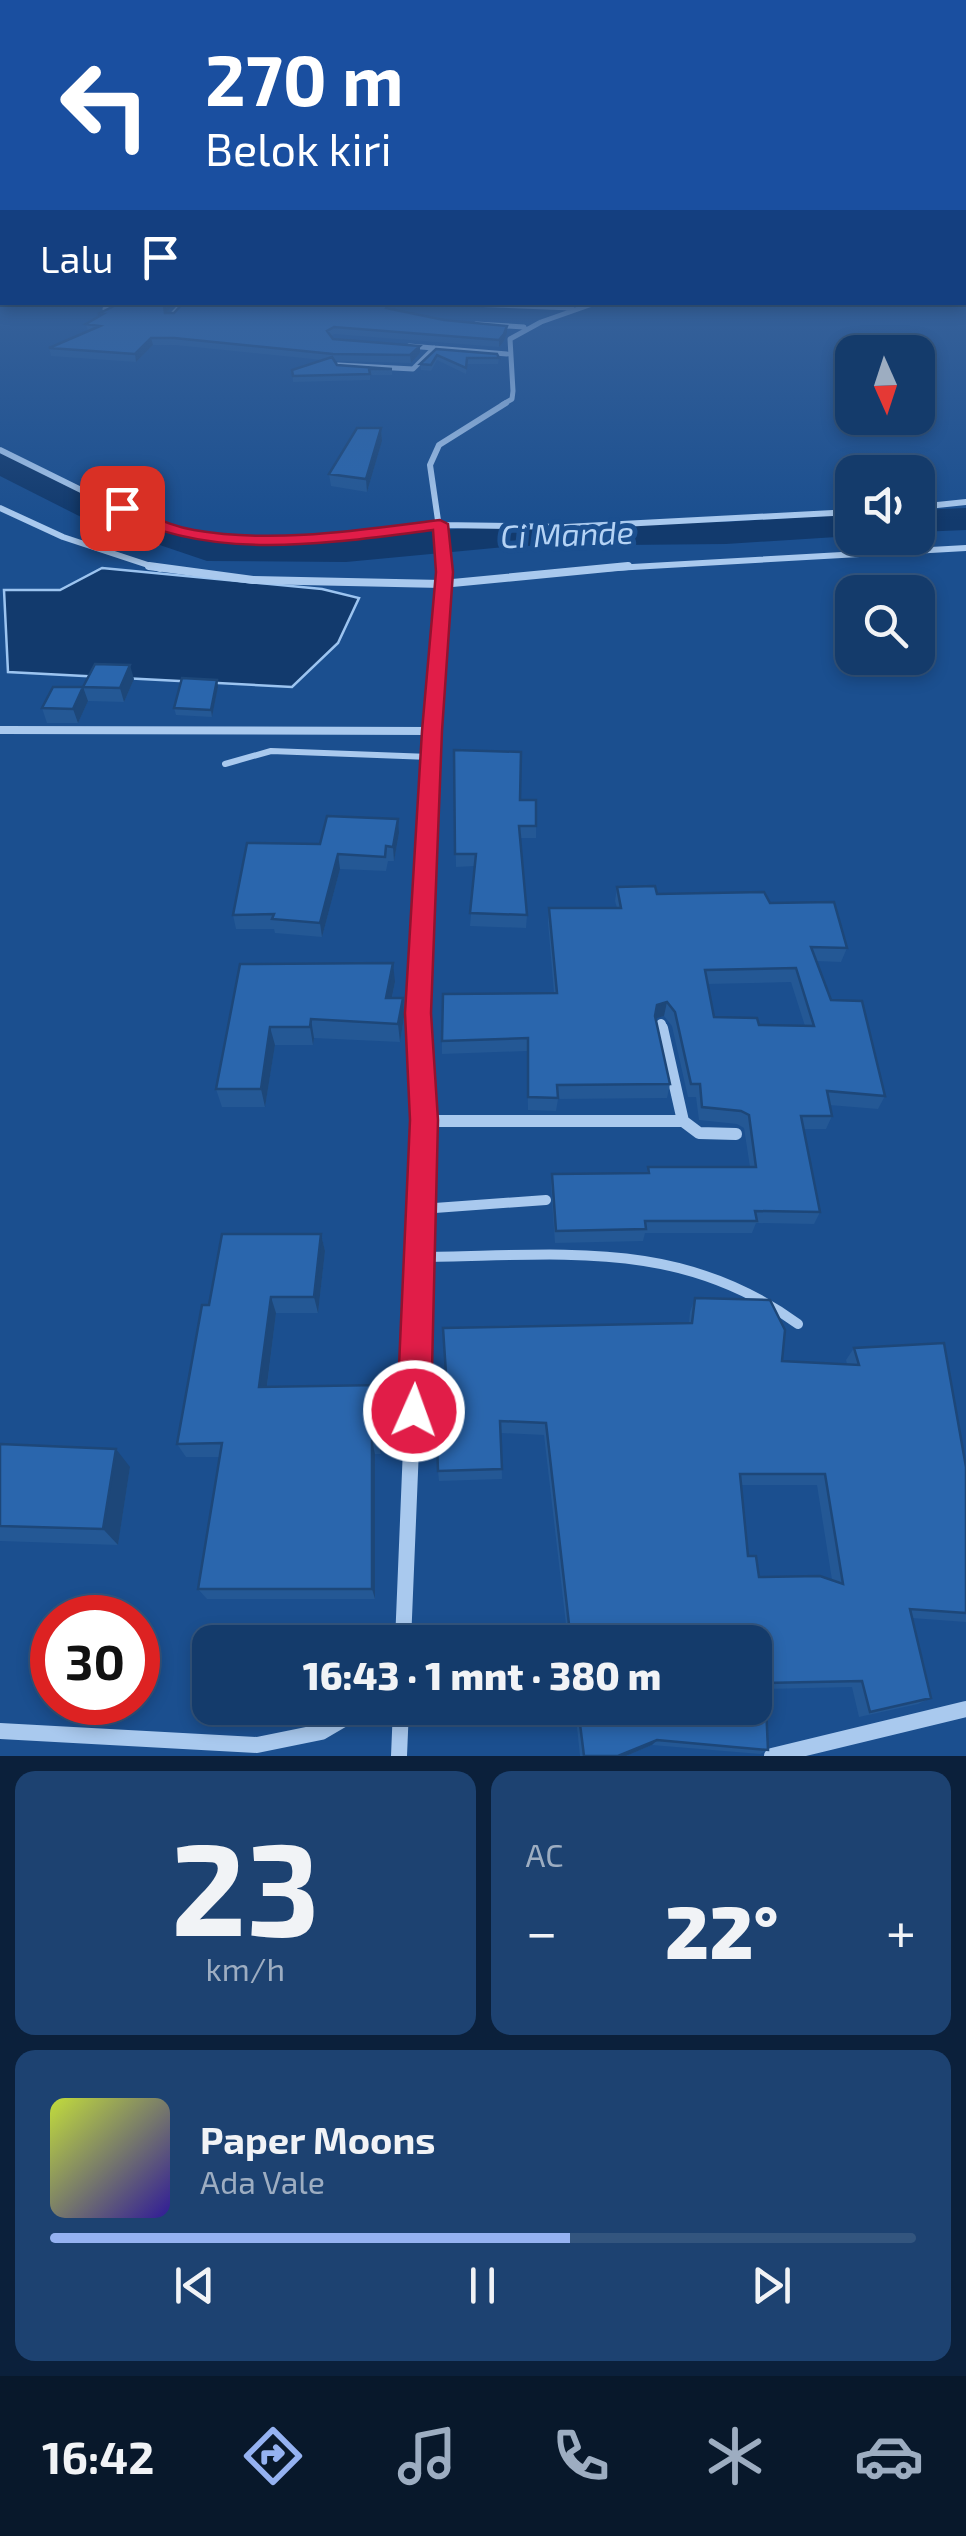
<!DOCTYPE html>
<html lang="id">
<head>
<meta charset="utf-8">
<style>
	body { margin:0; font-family:"Exo 2",sans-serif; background:#1d4271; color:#f1f3f6; height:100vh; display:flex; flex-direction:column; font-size:38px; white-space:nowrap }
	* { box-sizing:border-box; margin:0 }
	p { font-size:32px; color:#9dadc1 }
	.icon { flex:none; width:55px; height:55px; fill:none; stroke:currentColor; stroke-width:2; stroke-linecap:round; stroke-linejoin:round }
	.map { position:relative; height:1756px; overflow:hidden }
	.sheet { display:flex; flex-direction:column; gap:15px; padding:15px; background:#0b203b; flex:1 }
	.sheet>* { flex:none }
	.top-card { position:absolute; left:0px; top:0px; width:968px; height:305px; box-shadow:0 5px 15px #0003,0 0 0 2px #33557e; background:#1a4fa0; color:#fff; overflow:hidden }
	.needle { width:65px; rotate:177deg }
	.fabs { position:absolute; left:835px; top:335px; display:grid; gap:20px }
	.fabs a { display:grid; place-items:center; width:100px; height:100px; border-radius:20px; background:#143b6b; box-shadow:0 5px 15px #0003,0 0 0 2px #33557e; font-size:50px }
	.speed { position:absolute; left:30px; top:1595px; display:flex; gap:20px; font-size:50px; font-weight:700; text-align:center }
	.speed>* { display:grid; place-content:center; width:130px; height:130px; border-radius:50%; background:#143b6b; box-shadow:0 5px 15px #0003,0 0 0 2px #33557e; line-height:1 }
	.speed .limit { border:15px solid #d22; background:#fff; color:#111 }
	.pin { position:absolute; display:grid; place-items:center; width:85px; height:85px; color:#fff; margin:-42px; border-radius:20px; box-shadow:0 5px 15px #0006 }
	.me { position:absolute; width:110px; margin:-55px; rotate:2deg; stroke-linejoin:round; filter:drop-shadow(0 0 8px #0008) }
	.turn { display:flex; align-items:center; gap:35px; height:210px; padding:0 40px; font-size:45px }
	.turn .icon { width:130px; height:130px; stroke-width:2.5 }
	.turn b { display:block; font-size:70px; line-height:85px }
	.then { display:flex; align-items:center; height:95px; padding:0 40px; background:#0003; gap:20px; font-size:38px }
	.big { font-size:75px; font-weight:800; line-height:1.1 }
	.sheet .card { flex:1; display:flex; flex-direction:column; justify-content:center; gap:15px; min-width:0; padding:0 35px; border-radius:20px; background:#1d4271 }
	.sheet .dial { align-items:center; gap:0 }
	.dial b { font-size:130px; line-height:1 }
	.song { display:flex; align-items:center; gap:30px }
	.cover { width:120px; height:120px; border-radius:15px; background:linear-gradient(135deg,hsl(70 70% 55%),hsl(250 70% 35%)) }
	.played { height:10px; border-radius:5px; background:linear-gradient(90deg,#95b2f1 60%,#33557e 60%) }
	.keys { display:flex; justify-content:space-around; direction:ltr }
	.heat { display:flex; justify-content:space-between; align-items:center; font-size:55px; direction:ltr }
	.sheet .tiles { flex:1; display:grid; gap:15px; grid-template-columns:1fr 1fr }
	.card:last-child { grid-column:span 2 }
	.trip { position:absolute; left:192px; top:1625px; width:580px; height:100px; border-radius:20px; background:#143b6b; box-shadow:0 5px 15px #0003,0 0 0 2px #33557e; font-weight:800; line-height:100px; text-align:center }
	.tab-bar { display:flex; height:160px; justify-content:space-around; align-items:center; background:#08182b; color:#9dadc1 }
	.tab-bar .icon { width:70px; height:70px }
	.tab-bar .current { color:#95b2f1 }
	.tab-bar b { font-size:45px; color:#f1f3f6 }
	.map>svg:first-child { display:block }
	.water { fill:#123a6d; stroke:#9cc4f0; stroke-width:2.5 }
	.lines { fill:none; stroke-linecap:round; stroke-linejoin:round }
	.river { fill:#123a6d; fill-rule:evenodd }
	.lane-far1 { stroke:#a9c9ee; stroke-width:6 }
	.lane { stroke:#a9c9ee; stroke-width:10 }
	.street-far5 { stroke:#a9c9ee; stroke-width:5 }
	.street-far4 { stroke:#a9c9ee; stroke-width:6 }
	.street-far3 { stroke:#a9c9ee; stroke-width:8 }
	.street-far2 { stroke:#a9c9ee; stroke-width:10 }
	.street-far1 { stroke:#a9c9ee; stroke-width:12 }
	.street { stroke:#a9c9ee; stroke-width:16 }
	.wall { fill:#245895; fill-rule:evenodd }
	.shaded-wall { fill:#1d4779 }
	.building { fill:#2a66ad; stroke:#1d4779; stroke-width:2.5; fill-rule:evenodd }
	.route { fill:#e11d48; stroke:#92132f; stroke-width:2.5 }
	.labels { text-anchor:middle; stroke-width:10; stroke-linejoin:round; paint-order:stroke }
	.far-water-label { font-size:32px; font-style:italic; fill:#b5d3f5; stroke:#1b4f8f }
</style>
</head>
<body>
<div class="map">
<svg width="966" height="1756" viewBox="0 0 966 1756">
	<rect width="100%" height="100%" fill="#1b4f8f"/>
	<!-- water -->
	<path class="water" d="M102,568l220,21 37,9 -21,45 -46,44 -284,-15 -4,-82h56z"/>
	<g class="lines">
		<!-- river -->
		<path class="river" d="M0,452l115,53 96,32 135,1 169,-14 211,-2 126,-8v22l-126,8 -211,2 -169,16 -139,-1 -118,-40 -89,-45z
			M966,508v22l-48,2v-22z"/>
		<!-- lane-far1 -->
		<path class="lane-far1" d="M225,764l46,-13 159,6"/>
		<!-- lane -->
		<path class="lane" d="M421,1209l125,-9
			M420,1257c139,-1 259,-20 378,67"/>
		<!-- street-far5 -->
		<path class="street-far5" d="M416,302l156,6
			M105,309l13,-7
			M171,316l13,-14
			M476,324l48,3
			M409,346l98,8
			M338,365l75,4 21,-21
			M502,405l10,-6 1,-8 -3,-52 31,-17 57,-20"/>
		<!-- street-far4 -->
		<path class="street-far4" d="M0,450l150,74 42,11 50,5 100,-3 98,-12 125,2 287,-15
			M918,507l48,-5
			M0,508l63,29 97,32
			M445,569l-15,-104 9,-20 67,-42
			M597,569l369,-21"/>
		<!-- street-far3 -->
		<path class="street-far3" d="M149,566l104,14 189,4 186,-18
			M0,730l432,1
			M430,774l14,-208"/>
		<!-- street-far2 -->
		<path class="street-far2" d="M661,1024l2,7
			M419,1031l11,-260"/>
		<!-- street-far1 -->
		<path class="street-far1" d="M662,1028l21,93
			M424,1121h259l16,12 37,1
			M415,1353l9,-232 -5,-93"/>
		<!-- street -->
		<path class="street" d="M403,1642l12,-291
			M0,1731l257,14 64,-13 41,-24
			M399,1756l2,-48
			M772,1756l194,-47"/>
	</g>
	<!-- wall -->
	<path class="wall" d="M122,302h53l-9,11h8l10,-11h204v6l56,12 63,6v7l-3,8 -5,6 -165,-13 -3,2 2,3 87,7v7l-9,10 -77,-2 3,4 55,4v6h-22v5l-77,2 -1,-12 31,-10 -148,-15h-22l-17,17 -85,-6 -2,-8 39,-17 -2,-7 13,-7 -1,-3z
		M662,302h43l-2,5z
		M436,349l63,9 -1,6h-31l-1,10 -29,-14 -6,11 -10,-1 -1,-6z
		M381,428l1,13 -15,51 -36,-6 -2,-12z
		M134,679l-10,23 -36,-1 -10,22h-31l-5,-15 41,-21z
		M218,687l-6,30 -36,-2 -2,-7z
		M454,750l66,50 16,26v12h-16l7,77 -1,13 -56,-2 5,-60 -19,1z
		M399,833l-5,28h-6l-2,10 -46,-2 -18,68 -47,-4 -1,-4h-38l-3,-14 87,-71z
		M617,887l40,7 113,9 77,45 -6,14 -25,-1 15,39 54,96 -7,13 -49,-4 3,11 -6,13h-22l16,83 -6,12 -58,-1 -4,10h-107l-2,8 -88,2 -4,-56 1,-13 95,-1 1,-6h102l-6,-39 -7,-4 -38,-4 -3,-23h-8l-16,-71 -8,-10 -9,2 15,66 -3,14 -109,1 -2,12 -28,-1 -1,-59 -85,3v-13l112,-48 -6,-71 1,-14h68l-2,-7zM791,982l14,44 -46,-1 -45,-8 -7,-33z
		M240,964l155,18 -3,16 12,19 -4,25 -86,-4 -1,7h-38l-10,62h-43l-6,-18z
		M321,1234l4,17 -7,62h-42l-9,74 114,-2 3,14 -3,55h-6v145h-168l-9,-10 22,-132h-34l-9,-13 32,-139z
		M695,1298l87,63 65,3 -1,-4 8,-12 112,119v155l-54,-4 19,80 -13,6 -59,13 -7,-30 -86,2 2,61 -8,4 -108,-9 -26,11h-46l-5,-48h180l-188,-75 -23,-198 -43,-2 1,46 -63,2 -1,-10 9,-82 242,-66 1,-11zM742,1485h75l15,95 -73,-3 -11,-21z
		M0,1444l130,23 -12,78 -118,-4z
		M438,1708h132l-132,1z"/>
	<!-- shaded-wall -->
	<path class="shaded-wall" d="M167,302h8l-9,11v7l-2,-14z
		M507,326v7l-3,8 -5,6v-7z
		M151,338l2,7 -17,17 -1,-8z
		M420,346v7l-9,10 -1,-8z
		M381,428l1,13 -15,51 -1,-13z
		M130,665l4,14 -10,23 -4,-14z
		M217,680l1,7 -6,30 -1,-7z
		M83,687l5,14 -10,22 -5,-14z
		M398,819l1,14 -5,28 -1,-14z
		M338,854l2,15 -18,68 -2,-14z
		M393,963l2,19 -7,34 -2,-18z
		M403,998l1,19 -4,25 -2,-18z
		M667,1002l-3,14 -10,3 3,-14z
		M311,1019l3,19 -1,7 -3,-18z
		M270,1027l5,18 -10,62 -4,-18z
		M321,1234l4,17 -7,62 -4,-16z
		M271,1297l5,16 -11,88 -6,-14z
		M381,1385l3,14 -3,55 -3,-13z
		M372,1441l3,13v145l-3,-10z
		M116,1449l14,18 -12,78 -15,-16z
		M657,1740l-5,5 -26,11h-8z"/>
	<!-- building -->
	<path class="building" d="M122,302h45l-3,4 1,7h9l10,-11h203l-1,6 58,12 63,6 -3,8 -5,6 -165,-13 -7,4 6,8 87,7 -10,9 -77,-1 -159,-16h-23l-16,16 -86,-6 51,-22 -14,-2 17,-10h-5z
		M436,349l61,5 2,4h-32l-1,10 -29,-13 -6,10 -11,-1z
		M332,357l5,8 55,4h-23l1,5 -77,2 -1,-6z
		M357,428h24l-15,51 -37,-5z
		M95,664l35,1 -10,23 -37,-1z
		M182,678l35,2 -6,30 -37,-2z
		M53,687h30l-10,22 -31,-1z
		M454,750l67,2 -1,48h16v26h-17l8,89 -57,-2 6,-59h-21z
		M327,816l71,3 -5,28 -7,-1 -1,11 -47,-3 -18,69 -48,-4 2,-5 -41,1 14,-72 73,1z
		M655,886l2,8 107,-2 6,11 64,-1 13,46 -36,-1 20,53 31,1 23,95 -58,-5 5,25h-31l19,96 -65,-1 2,10h-112l1,8 -90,2 -4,-57 97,-1 -1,-6h108l-7,-52 -8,-4 -39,-4 -2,-23h-9l-16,-72 -8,-10 -10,3 -2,11 15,68 -113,1 1,13 -30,-1v-59l-86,3 1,-47 114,-1 -8,-85h72l-4,-21zM796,968l18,58 -55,-1 -2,-7 -43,-1 -9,-47z
		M393,963l-7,35h17l-5,26 -87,-5 -1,8h-40l-9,62h-45l24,-125z
		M222,1234h99l-7,63h-43l-12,90 122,-2 -3,56h-6v148h-174l24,-146 -45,1 25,-139h7z
		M695,1298l75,2 15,30 -3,31 77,4 -5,-17 90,-5 22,124v146l-56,-4 21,89 -61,14 -8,-31 -97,2 3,67 -111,-10 -39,16h-34l-6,-48h177v-66h-320v-2l135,-7 -24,-210 -46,-2 2,48 -64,2 -3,-83 12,1 -4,-61 249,-5zM740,1474h85l18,110 -23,-8 -61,1 -3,-21h-8z
		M0,1444l116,5 -13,80 -103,-3z"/>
	<!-- sky -->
	<linearGradient id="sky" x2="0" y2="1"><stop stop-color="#0f2b4f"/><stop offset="0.53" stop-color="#39639b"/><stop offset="1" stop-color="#39639b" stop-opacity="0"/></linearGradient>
	<rect width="966" height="520" fill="url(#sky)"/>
	<!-- route -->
	<path class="route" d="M122,504c24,8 45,22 72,26 80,14 166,0 246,-10l8,4 5,48 -11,159 -11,282 7,107 -7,291 -5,12 -12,5 -12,-5 -5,-12 13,-291 -5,-107 17,-282 14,-159 -3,-42c-104,13 -221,33 -317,-18v-7z"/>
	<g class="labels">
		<!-- far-water labels -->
		<g class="far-water-label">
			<text transform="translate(567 535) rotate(-2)" y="11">Ci Mande</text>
		</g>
	</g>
</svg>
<div class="fabs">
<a><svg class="needle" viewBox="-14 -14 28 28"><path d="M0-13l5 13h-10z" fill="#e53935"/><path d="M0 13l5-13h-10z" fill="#9dadc1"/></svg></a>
<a><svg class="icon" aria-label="sound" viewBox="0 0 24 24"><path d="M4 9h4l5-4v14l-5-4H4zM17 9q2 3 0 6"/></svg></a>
<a><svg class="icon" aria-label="search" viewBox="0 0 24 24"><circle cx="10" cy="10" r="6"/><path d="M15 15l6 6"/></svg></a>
</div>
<div class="speed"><div class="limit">30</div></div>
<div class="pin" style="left:122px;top:508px;background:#d93025"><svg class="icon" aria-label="arrive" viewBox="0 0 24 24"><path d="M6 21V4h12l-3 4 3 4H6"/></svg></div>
<svg class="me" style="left:414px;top:1411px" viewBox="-20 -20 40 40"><circle r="17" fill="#e11d48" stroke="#fff" stroke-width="3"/><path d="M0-11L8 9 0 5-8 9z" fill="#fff"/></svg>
<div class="trip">16:43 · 1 mnt · 380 m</div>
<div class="top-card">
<div class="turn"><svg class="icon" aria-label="left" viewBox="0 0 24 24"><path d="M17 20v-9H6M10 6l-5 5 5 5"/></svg><div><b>270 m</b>Belok kiri</div></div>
<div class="then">Lalu<svg class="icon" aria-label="arrive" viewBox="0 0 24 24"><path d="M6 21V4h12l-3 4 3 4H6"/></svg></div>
</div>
</div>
<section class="sheet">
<div class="tiles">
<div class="card dial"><b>23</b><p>km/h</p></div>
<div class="card"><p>AC</p>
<div class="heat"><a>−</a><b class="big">22°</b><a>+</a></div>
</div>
<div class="card">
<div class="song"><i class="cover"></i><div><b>Paper Moons</b><p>Ada Vale</p></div></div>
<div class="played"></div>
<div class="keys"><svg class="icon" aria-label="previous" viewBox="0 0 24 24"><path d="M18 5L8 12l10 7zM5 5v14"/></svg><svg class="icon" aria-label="pause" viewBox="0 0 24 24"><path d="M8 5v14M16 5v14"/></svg><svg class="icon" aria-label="next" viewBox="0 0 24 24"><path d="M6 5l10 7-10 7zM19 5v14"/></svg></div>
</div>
</div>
</section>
<nav class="tab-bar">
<b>16:42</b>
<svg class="icon current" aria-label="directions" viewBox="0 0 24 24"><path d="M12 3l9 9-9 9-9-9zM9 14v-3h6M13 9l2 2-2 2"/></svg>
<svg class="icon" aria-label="music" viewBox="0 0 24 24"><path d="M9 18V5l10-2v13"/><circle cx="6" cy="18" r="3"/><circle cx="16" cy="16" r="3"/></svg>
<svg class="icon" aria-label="phone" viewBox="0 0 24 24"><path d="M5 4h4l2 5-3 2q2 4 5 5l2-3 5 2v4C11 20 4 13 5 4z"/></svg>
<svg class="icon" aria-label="climate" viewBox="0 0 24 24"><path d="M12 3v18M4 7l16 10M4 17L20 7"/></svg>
<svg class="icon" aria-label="car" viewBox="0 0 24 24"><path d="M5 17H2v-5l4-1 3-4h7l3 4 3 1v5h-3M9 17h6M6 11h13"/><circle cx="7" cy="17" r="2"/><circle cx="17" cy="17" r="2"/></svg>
</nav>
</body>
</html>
